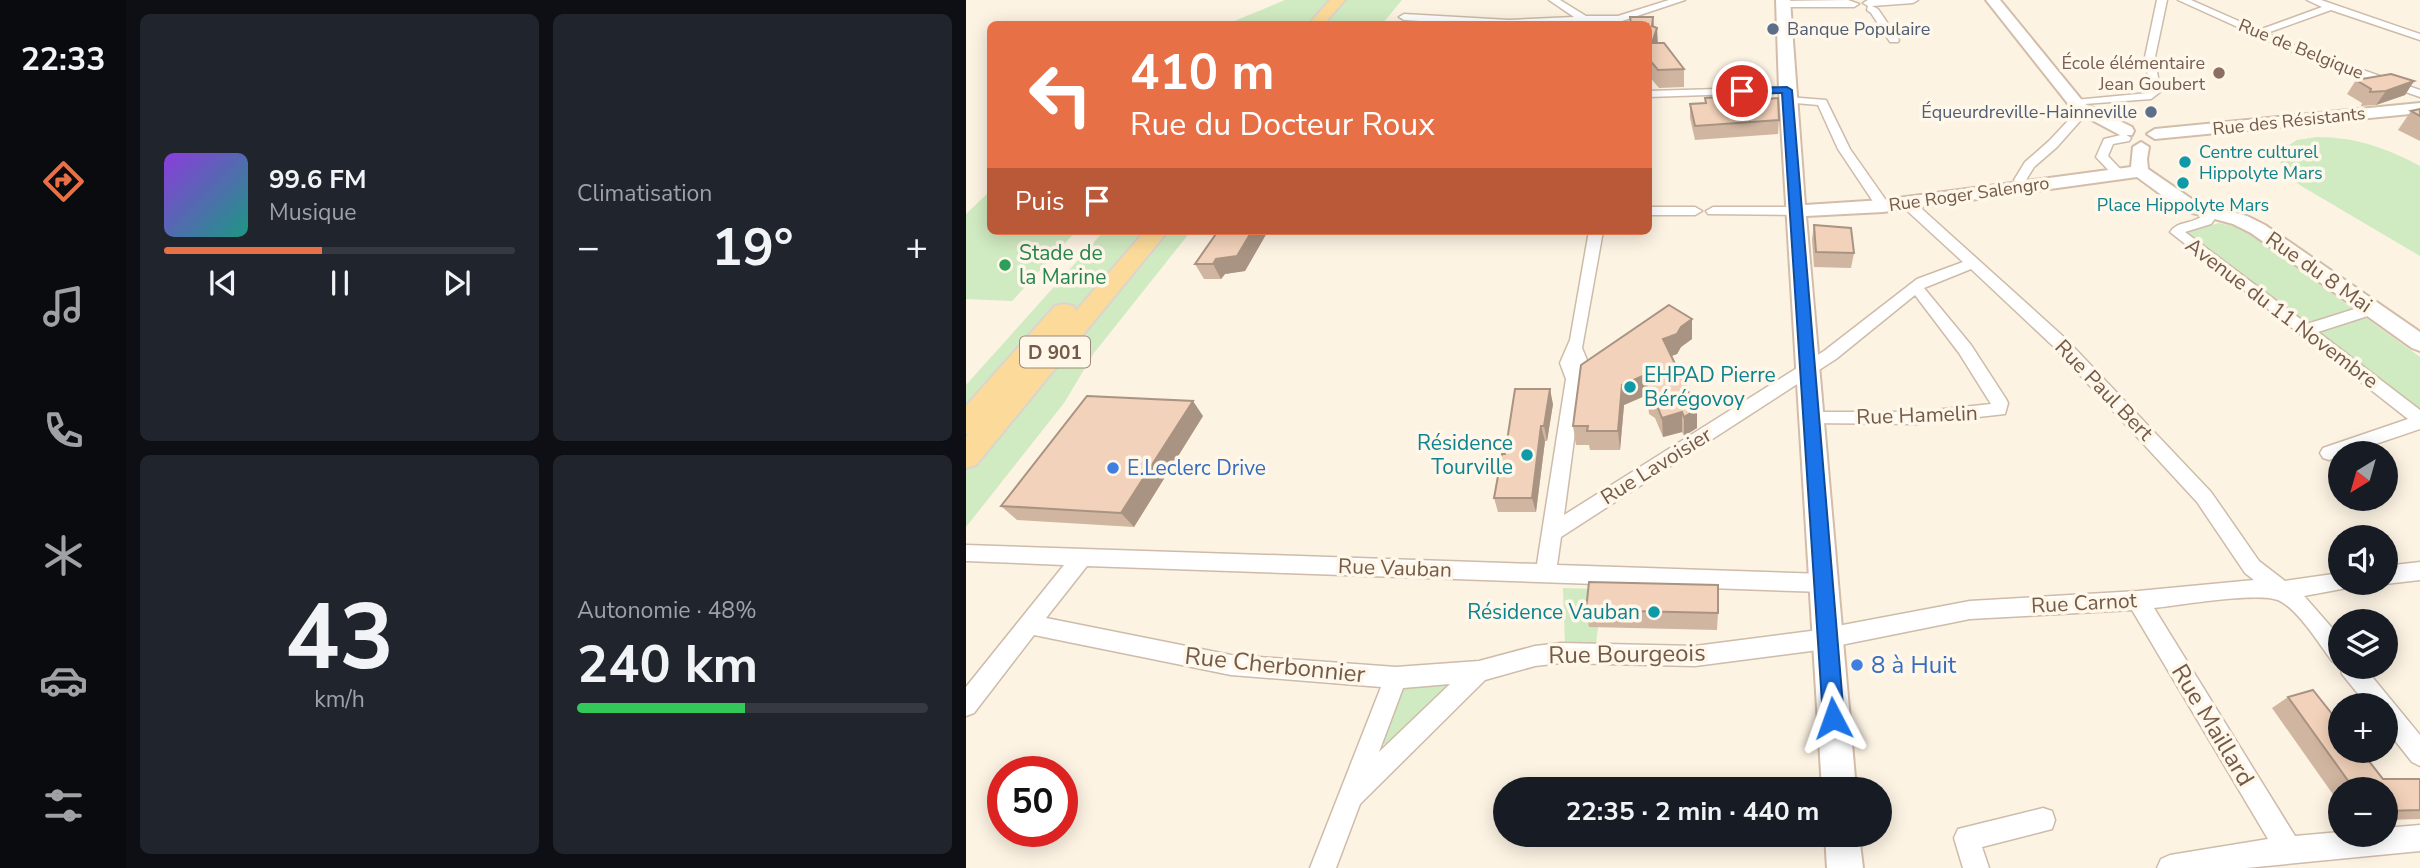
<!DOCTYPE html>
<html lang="fr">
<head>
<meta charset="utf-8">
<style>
	body { margin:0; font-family:"Nunito Sans",sans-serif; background:#20242c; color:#f1f3f6; height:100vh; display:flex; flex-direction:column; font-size:26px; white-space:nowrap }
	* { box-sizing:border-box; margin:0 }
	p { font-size:23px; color:#9ea1a6 }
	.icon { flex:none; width:38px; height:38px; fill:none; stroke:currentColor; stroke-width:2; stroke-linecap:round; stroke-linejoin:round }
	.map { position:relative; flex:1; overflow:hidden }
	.drawer { display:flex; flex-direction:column; gap:14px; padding:14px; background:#0d0f14; width:840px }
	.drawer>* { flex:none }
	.banner { position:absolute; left:21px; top:21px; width:665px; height:214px; border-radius:10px; box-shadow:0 4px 18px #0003; background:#e87046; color:#fff; overflow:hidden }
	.needle { width:46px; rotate:217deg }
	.fabs { position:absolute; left:1362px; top:441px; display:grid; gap:14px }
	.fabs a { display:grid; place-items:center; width:70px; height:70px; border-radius:50%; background:#171b24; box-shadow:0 4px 18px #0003; font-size:35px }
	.speed { position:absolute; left:21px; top:756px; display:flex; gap:14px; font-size:35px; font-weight:700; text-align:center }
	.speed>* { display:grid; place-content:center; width:91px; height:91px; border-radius:50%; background:#171b24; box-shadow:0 4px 18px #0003; line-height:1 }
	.speed .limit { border:10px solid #d22; background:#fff; color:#111 }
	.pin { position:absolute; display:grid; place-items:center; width:60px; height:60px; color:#fff; margin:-30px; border:4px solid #fff; border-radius:50%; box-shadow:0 2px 7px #0007 }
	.me { position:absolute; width:77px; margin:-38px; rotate:356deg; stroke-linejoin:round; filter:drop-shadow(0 0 5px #0008) }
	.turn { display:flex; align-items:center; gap:24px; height:147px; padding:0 28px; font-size:32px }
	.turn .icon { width:91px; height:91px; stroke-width:2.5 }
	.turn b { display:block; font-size:49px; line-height:60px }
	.then { display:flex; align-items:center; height:66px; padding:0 28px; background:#0003; gap:14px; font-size:26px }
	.big { font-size:52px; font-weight:700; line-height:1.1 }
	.drawer .tile { flex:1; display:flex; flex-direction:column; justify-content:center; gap:10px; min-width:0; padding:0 24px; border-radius:10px; background:#20242c }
	.drawer .dial { align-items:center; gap:0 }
	.dial b { font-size:91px; line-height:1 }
	.song { display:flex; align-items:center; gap:21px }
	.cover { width:84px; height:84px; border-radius:10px; background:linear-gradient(135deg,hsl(270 70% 55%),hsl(170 70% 35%)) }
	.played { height:7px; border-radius:4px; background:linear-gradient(90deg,#e87046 45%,#363941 45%) }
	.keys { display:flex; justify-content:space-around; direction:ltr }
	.heat { display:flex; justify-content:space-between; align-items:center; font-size:38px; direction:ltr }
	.charge { height:10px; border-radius:5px; background:linear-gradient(90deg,#34c759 48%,#363941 0) }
	.drawer .tiles { flex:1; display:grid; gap:14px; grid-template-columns:repeat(2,1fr) }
	.trip { position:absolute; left:527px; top:777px; width:399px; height:70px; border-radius:35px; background:#171b24; box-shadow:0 4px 18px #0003; font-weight:700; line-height:70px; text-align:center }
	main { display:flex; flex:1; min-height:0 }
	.dock { display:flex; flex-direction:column; width:126px; justify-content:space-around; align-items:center; background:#090b0e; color:#9ea1a6 }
	.dock .icon { width:49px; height:49px }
	.dock .active { color:#e87046 }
	.dock b { font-size:32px; color:#f1f3f6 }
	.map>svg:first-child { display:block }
	.green { fill:#d0eac1 }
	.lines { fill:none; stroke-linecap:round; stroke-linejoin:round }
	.street-casing { stroke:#cebba9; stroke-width:3 }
	.secondary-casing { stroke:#d3bda9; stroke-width:4 }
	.primary-casing { stroke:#dbd4cf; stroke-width:4 }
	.street { fill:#fff; fill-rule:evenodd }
	.secondary { fill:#fff; fill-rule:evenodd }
	.primary { fill:#fcdb9a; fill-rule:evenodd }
	.wall { fill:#d0b5a0 }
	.shaded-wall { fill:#a99382 }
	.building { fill:#f2d2ba; stroke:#a99382; stroke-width:2 }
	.route { fill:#1a73e8; stroke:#114b97; stroke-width:2 }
	.service-dot { fill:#5c6f8a; stroke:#fff7e9; stroke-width:2.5 }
	.education-dot { fill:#8d6e63; stroke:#fff7e9; stroke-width:2.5 }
	.culture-dot { fill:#0f9aa8; stroke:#fff7e9; stroke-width:2.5 }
	.leisure-dot { fill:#2e9e5b; stroke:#fff7e9; stroke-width:2.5 }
	.shop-dot { fill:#3f7fe0; stroke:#fff7e9; stroke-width:2.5 }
	.labels { text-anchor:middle; stroke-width:7; stroke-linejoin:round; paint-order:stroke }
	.far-service-label { font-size:18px; fill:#4e5e75; stroke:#fff7e9; text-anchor:start }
	.far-street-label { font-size:18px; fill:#745a48; stroke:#fff7e9 }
	.far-education-label { font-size:18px; fill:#785e54; stroke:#fff7e9; text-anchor:end }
	.far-culture-label { font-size:18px; fill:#0d838f; stroke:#fff7e9; text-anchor:start }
	.shield { fill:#fff7e9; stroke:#9e8978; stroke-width:2 }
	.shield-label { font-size:19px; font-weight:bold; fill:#745a48 }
	.leisure-label { font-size:21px; fill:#27864d; stroke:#fff7e9; text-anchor:start }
	.street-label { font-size:21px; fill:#745a48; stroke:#fff7e9 }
	.culture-label { font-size:21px; fill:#0d838f; stroke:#fff7e9; text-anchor:end }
	.shop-label { font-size:21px; fill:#366cbe; stroke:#fff7e9; text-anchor:start }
	.near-street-label { font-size:24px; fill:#745a48; stroke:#fff7e9 }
	.near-shop-label { font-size:24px; fill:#366cbe; stroke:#fff7e9; text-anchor:start }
</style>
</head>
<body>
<main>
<nav class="dock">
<b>22:33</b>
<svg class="icon active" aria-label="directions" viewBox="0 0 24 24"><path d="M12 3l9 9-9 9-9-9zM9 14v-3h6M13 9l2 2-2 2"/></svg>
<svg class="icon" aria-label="music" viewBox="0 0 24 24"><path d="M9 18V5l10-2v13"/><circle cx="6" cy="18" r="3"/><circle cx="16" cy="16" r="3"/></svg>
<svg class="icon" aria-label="phone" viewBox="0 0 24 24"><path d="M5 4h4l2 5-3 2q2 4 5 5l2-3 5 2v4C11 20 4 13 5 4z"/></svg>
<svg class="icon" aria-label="climate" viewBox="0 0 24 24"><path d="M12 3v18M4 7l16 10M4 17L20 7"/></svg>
<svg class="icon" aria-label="car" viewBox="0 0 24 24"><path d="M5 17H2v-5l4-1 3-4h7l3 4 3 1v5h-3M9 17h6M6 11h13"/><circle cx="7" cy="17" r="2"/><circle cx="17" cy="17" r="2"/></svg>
<svg class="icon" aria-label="filters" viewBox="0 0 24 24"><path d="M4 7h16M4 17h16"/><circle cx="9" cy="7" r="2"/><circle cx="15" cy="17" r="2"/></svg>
</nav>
<section class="drawer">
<div class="tiles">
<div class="tile">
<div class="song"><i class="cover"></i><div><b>99.6 FM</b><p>Musique</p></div></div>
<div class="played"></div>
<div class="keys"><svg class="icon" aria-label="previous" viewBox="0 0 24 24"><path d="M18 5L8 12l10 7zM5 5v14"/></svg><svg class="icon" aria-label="pause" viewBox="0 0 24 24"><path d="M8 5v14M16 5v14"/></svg><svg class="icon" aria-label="next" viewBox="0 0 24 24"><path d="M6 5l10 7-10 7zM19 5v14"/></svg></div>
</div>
<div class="tile"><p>Climatisation</p>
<div class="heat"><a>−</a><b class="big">19°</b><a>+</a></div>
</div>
<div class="tile dial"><b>43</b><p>km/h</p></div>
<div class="tile"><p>Autonomie · 48%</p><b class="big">240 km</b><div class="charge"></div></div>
</div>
</section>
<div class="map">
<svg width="1454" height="868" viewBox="0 0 1454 868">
	<rect width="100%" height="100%" fill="#fcf3e3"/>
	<!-- green -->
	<path class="green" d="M319,0h117l-20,24h-155z
		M1351,137c38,0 70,11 103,29v90l-117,-69c-14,-9 -27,-20 -22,-37l16,-10z
		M24,191v40h86l-64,70 -46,-2v-85z
		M1253,223l22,5 179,129v60l-237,-184z
		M138,231h87l-97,122 -30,50 -98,124v-142z
		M597,588l33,1 2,39 -2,15h-31z
		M478,682l4,6 -61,58 -6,-5 18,-48 9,-7z"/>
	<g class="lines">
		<defs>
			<path id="street" d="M583,0h11l26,16h32l51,-16h16l-66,22 -27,-1 -5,3h-119l-64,-4 -5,-3 5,-3 105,6 65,-3z
				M882,0l11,4 -5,3h-71l-5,-3 5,-3z
				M902,0h50l-5,3 -41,3 6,3 21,31 -1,2h-8l-19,-29 -4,-3 1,-4 -5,-3z
				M1191,0h10l-12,57 5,35 -9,7 -80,6 -2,-2 6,-3 73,-7 2,-3 -5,-33z
				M1212,0h13l68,30 63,-23 -15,-7h14l99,34v6l-89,-30 -64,23 36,16 117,41v7l-125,-44z
				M821,87l4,1v4l-143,5v-6z
				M822,97l38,3 24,49 40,57 -2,3h-10l-40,-60 -20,-44 -34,-3 -2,-2z
				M1113,109l10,2 -32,36 -23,20 -8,13 3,6 -1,3h-10l-4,-9 11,-18 24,-21z
				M1159,134l6,4 -2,3 -16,3 -5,12 16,17 -6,4 -4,-1 -18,-19 8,-18z
				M941,199l5,1 154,139 145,153 48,69 26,20 55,-8v10h10l-3,5 -43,8 36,41v27l-8,-3c-12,-16 -35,-53 -54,-61 -21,-8 -98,5 -124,8l141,228 45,-4v3h45v-7l35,-3v26l-174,17h-89l4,-9 9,-4 98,-16 -136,-229 -162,9 -159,32 -116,15 -134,-3 -26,3 -50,14 -125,124 -24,64h-26l71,-181 -150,-12 -197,-40 -60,78 -8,3v-29l98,-122 -98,-4v-16l571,19 29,-185 -6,-16 10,-23 19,-109h14l-21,117 7,17 -7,14 -18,136 260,-164 93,-72 46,-17 -61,-56 -2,-3zM1005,269l83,78 143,155 48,71 9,7 -116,11 -168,10 -159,30 -116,15 -134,-3 -26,3 -56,15 -83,6 -165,-12 -185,-37 41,-52 737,26 7,-3 3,-6 -3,-6 -7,-3 -267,-9 4,-28 275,-178 79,-64 44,58 32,51 -75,8h-104l-6,1 -3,5 3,5 110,1 89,-10 3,-11 -2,-4 -35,-54 -47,-57zM484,684l-71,68 24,-64z
				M682,207h47l7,4 -7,4h-47z
				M747,207h83l7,4 -7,4 -88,-1 -2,-3z
				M1246,209l7,4 -8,11 -26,8 122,92 60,-19h10l3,4 -3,4 -59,19 102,78v19l-71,24h-9v3l-11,4 -6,-2 -3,-5 3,-5 85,-29 -238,-187c7,-10 17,-8 27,-13 6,-2 9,-7 15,-10z
				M1454,562v18l-35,4 -3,-1h3v-17z
				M1374,665l24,2 56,68v31l-8,-4 -27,-34v-23h-18l-25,-31z
				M1077,808l9,3 3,9 -3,9 -70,18 7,21h-26l-9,-30 4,-9z"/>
			<path id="secondary" d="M810,0h14l15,205 78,-5 248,-33 2,-20 8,-5 8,5 -2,12 1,10 48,33 51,14 18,9 155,107v19l-8,-3 -161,-115 -18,-9 -51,-14 -45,-33 -254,35 -77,4 50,573h-34l-43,-699z
				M1020,0h14l85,104 47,23 2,4 -2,4h-12l-47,-25z
				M1454,103v10l-265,26 -8,-5 8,-5z
				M859,835h34l4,33h-36z"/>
			<path id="primary" d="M364,0h15l-21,24h-15z
				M179,231h23l-192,234 -10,3v-31l4,-4 -4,1v-28l89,-100 9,-2 9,2 3,5z"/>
		</defs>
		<!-- street casing -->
		<use href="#street" class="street-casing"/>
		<!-- secondary casing -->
		<use href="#secondary" class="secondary-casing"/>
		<!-- primary casing -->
		<use href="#primary" class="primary-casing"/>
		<!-- street -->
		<use href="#street" class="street"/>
		<!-- secondary -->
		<use href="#secondary" class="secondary"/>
		<!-- primary -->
		<use href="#primary" class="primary"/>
	</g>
	<!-- wall -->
	<path class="wall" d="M687,17l1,9 3,17 27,26v18l-25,1 -11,-13v-51z
		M1390,80l58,1 -9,14 -29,10 -15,1 1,-3 -15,-9z
		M739,98l49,2 25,20 -1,14 -83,6 -5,-22v-14l15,-1z
		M1454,109v32l-22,-11 13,-19z
		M848,225l40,28 -3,15 -37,-1 -2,-28z
		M252,231h50l-23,40 -20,3 -4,5h-17l-9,-15z
		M726,319v20l-11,8 -4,7 -6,2 26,72 -13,8 -2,-4 -19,5 -8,-19 -6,-4 -2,-19 -23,10 -4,45h-30l-1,-5h-13l-3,-19z
		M587,404l-6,37h-2l-9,71h-38l-4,-14z
		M237,416l-69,111 -117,-7 -16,-14z
		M620,610l132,3 -1,17 -128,-3z
		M1322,697l95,82h37v40l-35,1v-31h-45v20l-8,-16 -60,-85z"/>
	<!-- shaded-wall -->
	<path class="shaded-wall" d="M687,17l1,17 3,-6 1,17 -6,15z
		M1448,81l-9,14 -29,10 10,-14z
		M286,231h16l-23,40 -20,3 -4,5 -8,-15 3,-5z
		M726,319v20l-11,8 -4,7 -13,5 -1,-20z
		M679,375l2,20 -23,10 -4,45 -2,-19 4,-46z
		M584,389l3,15 -6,37 -3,-15z
		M227,401l10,15 -69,111 -13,-14z
		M731,409v19l-13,8v-19z
		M716,412v20l-19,5 -1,-19z
		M575,426l4,15 -9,71 -4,-14z"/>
	<!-- building -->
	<path class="building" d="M664,17h23l-1,9 5,2 -5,15h12l20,26 -26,1 -10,-12v-34h-17z
		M1425,74l23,7 -28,10 -16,1 1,-3 -15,-9z
		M787,95l1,5 24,-2 1,22 -84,6 -5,-22 16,-1 -1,-5z
		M1454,109v7l-9,-5z
		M848,225l37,3 3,25 -38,-1z
		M252,231h34l-15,25 -21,3 -3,5h-18z
		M703,305l23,14 -11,8 -4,7 -14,5 34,70 -13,8 -2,-5 -20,6 -8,-20 -6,-3 -3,-20 -23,10 -4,46h-31l1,-5h-15l8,-61z
		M549,389h35l-6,37h-3l-9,72h-38l8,-44h3z
		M121,396l106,5 -72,112 -120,-7z
		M623,582l129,3v28l-132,-3z
		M1347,690l27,34v27h21l22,28h37v31l-35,1v-22h-31l-66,-92z"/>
	<!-- route -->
	<path class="route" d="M821,87l5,3 52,628 -3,7 -8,3 -7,-3 -3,-7 -41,-625 -40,1 -5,-3 5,-3z"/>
	<!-- markers -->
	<g class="service-dot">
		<circle cx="807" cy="29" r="7"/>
		<circle cx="1185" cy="112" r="7"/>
	</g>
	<circle class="education-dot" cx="1253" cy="73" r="7"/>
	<g class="culture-dot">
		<circle cx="1219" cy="162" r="7"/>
		<circle cx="1217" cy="183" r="7"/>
		<circle cx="664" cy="387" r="7"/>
		<circle cx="561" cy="455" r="7"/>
		<circle cx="688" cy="612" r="7"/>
	</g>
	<circle class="leisure-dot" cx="39" cy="265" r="7"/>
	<g class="shop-dot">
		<circle cx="147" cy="468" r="7"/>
		<circle cx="891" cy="665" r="7"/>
	</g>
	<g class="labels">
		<!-- far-service labels -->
		<g class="far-service-label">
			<text x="821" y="35">Banque Populaire</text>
			<text x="1171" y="118" text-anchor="end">Équeurdreville-Hainneville</text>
		</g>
		<!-- far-street labels -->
		<g class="far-street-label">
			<text transform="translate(1335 49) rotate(22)" y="6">Rue de Belgique</text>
			<text transform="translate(1323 121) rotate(-6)" y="6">Rue des Résistants</text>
			<text transform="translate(1003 194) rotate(-8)" y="6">Rue Roger Salengro</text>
		</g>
		<!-- far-education labels -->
		<g class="far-education-label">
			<text x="1239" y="69">École élémentaire<tspan x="1239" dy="21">Jean Goubert</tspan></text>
		</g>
		<!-- far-culture labels -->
		<g class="far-culture-label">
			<text x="1233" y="158">Centre culturel<tspan x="1233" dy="21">Hippolyte Mars</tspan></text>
			<text x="1217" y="211" text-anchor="middle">Place Hippolyte Mars</text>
		</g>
		<!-- shield labels -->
		<rect class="shield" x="54" y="336.5" width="70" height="31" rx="5"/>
		<g class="shield-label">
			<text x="89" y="359">D 901</text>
		</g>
		<!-- leisure labels -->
		<g class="leisure-label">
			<text x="53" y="260">Stade de<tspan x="53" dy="24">la Marine</tspan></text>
		</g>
		<!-- street labels -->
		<g class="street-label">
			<text transform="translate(1353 272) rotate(35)" y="7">Rue du 8 Mai</text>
			<text transform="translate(1316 313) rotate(37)" y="7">Avenue du 11 Novembre</text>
			<text transform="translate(1138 390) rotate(46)" y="7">Rue Paul Bert</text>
			<text transform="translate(951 415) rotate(-2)" y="7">Rue Hamelin</text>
			<text transform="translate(690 466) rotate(-32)" y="7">Rue Lavoisier</text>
			<text transform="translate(429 568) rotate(2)" y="7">Rue Vauban</text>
			<text transform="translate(1118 603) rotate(-3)" y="7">Rue Carnot</text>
		</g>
		<!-- culture labels -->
		<g class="culture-label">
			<text x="678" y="382" text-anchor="start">EHPAD Pierre<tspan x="678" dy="24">Bérégovoy</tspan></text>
			<text x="547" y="450">Résidence<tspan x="547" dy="24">Tourville</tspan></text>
			<text x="674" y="619">Résidence Vauban</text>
		</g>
		<!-- shop labels -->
		<g class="shop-label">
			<text x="161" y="475">E.Leclerc Drive</text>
		</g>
		<!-- near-street labels -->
		<g class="near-street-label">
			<text transform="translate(661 654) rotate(-1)" y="8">Rue Bourgeois</text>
			<text transform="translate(309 665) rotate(6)" y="8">Rue Cherbonnier</text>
			<text transform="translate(1247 725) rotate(59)" y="8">Rue Maillard</text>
		</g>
		<!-- near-shop labels -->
		<g class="near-shop-label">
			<text x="905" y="673">8 à Huit</text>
		</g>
	</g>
</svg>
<div class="fabs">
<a><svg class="needle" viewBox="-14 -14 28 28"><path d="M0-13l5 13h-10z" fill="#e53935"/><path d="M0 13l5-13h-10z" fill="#9ea1a6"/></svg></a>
<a><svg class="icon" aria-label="sound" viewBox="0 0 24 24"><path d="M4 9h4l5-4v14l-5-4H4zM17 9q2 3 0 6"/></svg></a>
<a><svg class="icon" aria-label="layers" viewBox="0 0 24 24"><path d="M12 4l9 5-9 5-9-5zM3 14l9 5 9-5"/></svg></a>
<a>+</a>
<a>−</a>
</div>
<div class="speed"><div class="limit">50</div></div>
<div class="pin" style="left:776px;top:91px;background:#d93025"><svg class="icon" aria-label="arrive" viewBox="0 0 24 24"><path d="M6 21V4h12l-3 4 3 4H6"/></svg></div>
<svg class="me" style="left:867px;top:718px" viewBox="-20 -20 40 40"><path d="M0-17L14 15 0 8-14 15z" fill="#1a73e8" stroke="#fff" stroke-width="4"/></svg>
<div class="trip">22:35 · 2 min · 440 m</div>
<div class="banner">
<div class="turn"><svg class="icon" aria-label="left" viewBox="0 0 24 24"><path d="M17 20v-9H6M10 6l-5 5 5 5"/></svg><div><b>410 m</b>Rue du Docteur Roux</div></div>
<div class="then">Puis<svg class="icon" aria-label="arrive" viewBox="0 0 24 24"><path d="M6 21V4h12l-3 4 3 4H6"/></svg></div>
</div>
</div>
</main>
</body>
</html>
